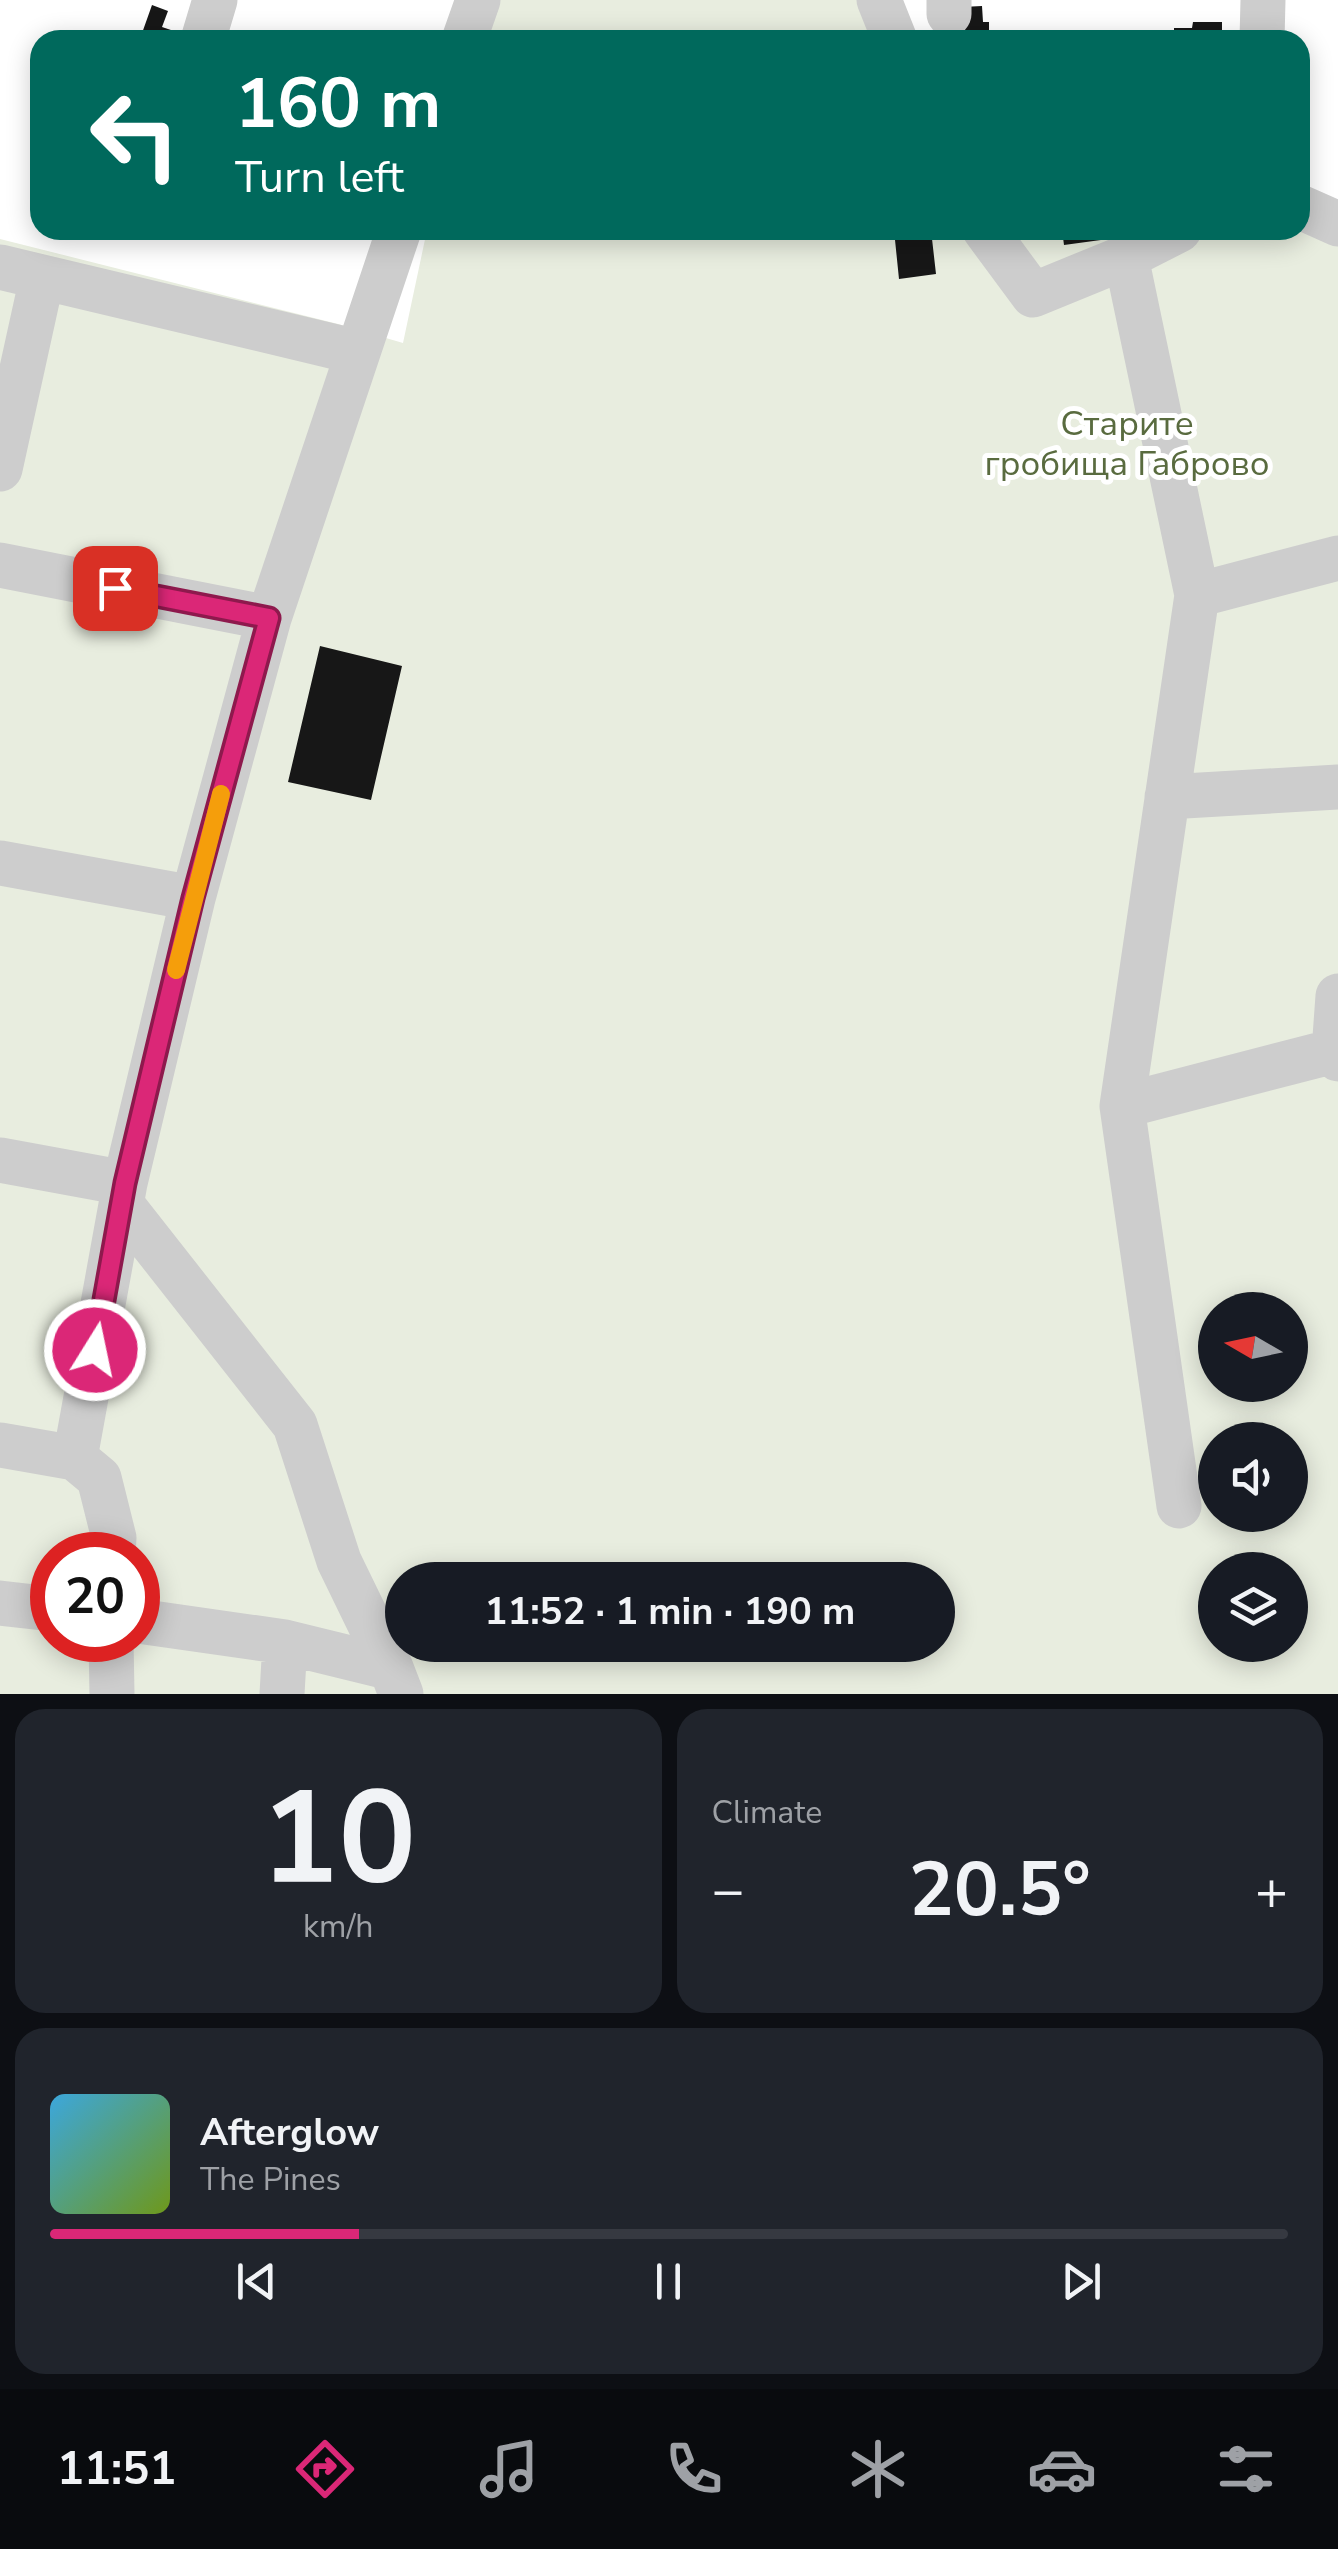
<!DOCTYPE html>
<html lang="en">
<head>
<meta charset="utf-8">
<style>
	body { margin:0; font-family:"Nunito Sans",sans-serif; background:#20242c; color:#f1f3f6; height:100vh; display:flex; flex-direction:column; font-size:38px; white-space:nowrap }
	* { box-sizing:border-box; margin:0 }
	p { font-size:32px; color:#9ea1a6 }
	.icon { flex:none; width:55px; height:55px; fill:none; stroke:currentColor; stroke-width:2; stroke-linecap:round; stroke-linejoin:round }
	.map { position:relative; height:1694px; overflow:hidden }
	.panel { display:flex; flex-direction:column; gap:15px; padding:15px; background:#0d0f14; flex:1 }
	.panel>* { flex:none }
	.top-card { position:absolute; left:30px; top:30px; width:1280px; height:210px; border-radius:30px; box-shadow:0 5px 25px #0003; background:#00695c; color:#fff; overflow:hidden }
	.needle { width:65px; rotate:279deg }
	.tools { position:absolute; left:1198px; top:1292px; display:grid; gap:20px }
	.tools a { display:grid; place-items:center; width:110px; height:110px; border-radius:50%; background:#171b24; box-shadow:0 5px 25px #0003; font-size:50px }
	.speed { position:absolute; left:30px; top:1532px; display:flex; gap:20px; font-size:50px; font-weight:700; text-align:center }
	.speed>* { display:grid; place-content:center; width:130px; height:130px; border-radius:50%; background:#171b24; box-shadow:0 5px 25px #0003; line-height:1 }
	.speed .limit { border:15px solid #d22; background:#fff; color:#111 }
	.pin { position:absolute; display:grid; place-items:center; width:85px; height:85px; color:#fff; margin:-42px; border-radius:20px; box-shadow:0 5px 15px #0006 }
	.me { position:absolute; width:110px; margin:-55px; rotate:10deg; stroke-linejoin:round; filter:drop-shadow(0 0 8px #0008) }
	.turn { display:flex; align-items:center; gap:35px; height:210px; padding:0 40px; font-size:45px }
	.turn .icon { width:130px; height:130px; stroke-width:2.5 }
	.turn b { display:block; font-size:70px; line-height:85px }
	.big { font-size:75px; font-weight:700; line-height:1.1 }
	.panel .card { flex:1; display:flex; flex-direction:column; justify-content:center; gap:15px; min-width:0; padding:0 35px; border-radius:30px; background:#20242c }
	.panel .dial { align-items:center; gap:0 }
	.dial b { font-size:130px; line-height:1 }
	.song { display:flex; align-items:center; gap:30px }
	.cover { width:120px; height:120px; border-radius:15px; background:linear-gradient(135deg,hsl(200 70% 55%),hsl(80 70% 35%)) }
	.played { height:10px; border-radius:5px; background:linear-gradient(90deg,#db2777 25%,#363941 25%) }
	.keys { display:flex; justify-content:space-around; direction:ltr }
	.heat { display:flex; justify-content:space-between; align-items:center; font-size:55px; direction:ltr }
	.panel .tiles { flex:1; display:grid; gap:15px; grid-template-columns:1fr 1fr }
	.card:last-child { grid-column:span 2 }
	.trip { position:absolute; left:385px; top:1562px; width:570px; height:100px; border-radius:50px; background:#171b24; box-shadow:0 5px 25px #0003; font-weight:700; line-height:100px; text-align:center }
	.menu { display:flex; height:160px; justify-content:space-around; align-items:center; background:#090b0e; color:#9ea1a6 }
	.menu .icon { width:70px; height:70px }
	.menu .selected { color:#db2777 }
	.menu b { font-size:45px; color:#f1f3f6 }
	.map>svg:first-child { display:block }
	.green { fill:#e8eddf; fill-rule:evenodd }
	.building { fill:#171717 }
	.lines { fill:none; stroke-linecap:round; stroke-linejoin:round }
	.minor { stroke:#cdcdcd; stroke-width:45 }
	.route-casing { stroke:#8e194d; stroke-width:25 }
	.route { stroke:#db2777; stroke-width:18 }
	.slow { stroke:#f59e0b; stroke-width:18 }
	.labels { text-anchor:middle; stroke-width:10; stroke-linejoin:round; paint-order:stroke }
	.park-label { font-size:35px; fill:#596b3f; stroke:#fff }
</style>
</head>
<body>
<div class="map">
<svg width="1338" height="1694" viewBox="0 0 1338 1694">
	<rect width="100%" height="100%" fill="#fff"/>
	<!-- green -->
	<path class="green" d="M499,0h364l16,40h-394z
		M1300,183l38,18v1493h-1338v-1455l338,85 65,19 24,-113h873zM1215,1310h75v75h-75zM1215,1440h75v75h-75zM52,1555h86v85h-86zM1215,1570h75v75h-75zM402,1580h536v65h-536z"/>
	<!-- building -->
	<path class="building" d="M152,5l16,6 -6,16 9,3 -4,10h-15l-11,-4z
		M982,6l1,16h6v11h14v7h-40l-1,-33z
		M1193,22h29v18h-48v-12h18z
		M894,230h37l5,44 -37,5z
		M1062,230h83v4l-81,11z
		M320,646l82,20 -31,134 -83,-18z"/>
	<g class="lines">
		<!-- minor -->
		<path class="minor" d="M879,0l16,40
			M949,0v14
			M203,40l12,-40
			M464,40l14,-40
			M1262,40l1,-40
			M1300,207l38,17
			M985,230l48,65 93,-38 53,-27
			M1126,257l71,338 -75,511 57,400
			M0,267l357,85
			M0,469l42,-191
			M0,565l269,53
			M1197,595l141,-37
			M1167,797l171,-10
			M0,863l193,35
			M1338,996l-4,55 4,8
			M1122,1106l212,-55 4,-4
			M0,1160l125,23
			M122,1205l173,220 44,136 52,107 10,26
			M0,1445l75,13
			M113,1555l1,-17 -15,-60 -24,-20 50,-275 68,-285 76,-280 130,-388
			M0,1603l52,6
			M138,1621l147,21 106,26
			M111,1640l1,54
			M282,1694l3,-52"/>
	</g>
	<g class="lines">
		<defs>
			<path id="route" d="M95,1350l30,-167 34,-143 34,-142 76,-280 -154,-30"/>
		</defs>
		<!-- route casing -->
		<use href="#route" class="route-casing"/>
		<!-- route -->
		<use href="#route" class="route"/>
		<!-- slow -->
		<path class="slow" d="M176,970l45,-176"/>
	</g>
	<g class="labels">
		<!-- park labels -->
		<g class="park-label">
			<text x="1127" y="435">Старите<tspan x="1127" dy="40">гробища Габрово</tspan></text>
		</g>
	</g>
</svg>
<div class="tools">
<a><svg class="needle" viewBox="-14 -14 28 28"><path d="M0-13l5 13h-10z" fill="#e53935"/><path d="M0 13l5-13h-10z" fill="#9ea1a6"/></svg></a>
<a><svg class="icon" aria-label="sound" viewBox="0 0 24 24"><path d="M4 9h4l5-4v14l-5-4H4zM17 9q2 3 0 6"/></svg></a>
<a><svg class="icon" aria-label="layers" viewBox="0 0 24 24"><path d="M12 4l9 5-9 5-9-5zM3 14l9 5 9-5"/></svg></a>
</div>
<div class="speed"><div class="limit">20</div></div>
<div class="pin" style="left:115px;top:588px;background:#d93025"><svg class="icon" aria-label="arrive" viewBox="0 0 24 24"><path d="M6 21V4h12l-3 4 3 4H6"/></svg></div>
<svg class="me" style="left:95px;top:1350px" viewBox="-20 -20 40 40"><circle r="17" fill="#db2777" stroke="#fff" stroke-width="3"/><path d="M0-11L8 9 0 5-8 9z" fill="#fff"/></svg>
<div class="trip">11:52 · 1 min · 190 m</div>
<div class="top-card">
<div class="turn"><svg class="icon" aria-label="left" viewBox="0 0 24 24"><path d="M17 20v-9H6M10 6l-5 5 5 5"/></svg><div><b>160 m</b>Turn left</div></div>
</div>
</div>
<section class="panel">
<div class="tiles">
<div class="card dial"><b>10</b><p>km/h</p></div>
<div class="card"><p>Climate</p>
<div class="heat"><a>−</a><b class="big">20.5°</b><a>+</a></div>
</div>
<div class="card">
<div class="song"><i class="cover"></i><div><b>Afterglow</b><p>The Pines</p></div></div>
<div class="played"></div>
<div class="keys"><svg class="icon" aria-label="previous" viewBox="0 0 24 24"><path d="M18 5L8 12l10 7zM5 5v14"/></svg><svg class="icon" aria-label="pause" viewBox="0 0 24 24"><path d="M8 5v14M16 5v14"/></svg><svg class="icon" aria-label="next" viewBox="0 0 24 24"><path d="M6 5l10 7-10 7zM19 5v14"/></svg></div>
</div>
</div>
</section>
<nav class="menu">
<b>11:51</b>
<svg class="icon selected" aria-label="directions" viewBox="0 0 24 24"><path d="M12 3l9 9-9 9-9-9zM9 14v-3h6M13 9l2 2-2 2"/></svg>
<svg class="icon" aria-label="music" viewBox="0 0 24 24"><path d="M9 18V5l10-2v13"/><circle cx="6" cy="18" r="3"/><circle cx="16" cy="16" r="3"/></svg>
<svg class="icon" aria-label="phone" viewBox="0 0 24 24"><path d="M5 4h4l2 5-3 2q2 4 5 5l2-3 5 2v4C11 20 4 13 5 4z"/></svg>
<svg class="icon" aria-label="climate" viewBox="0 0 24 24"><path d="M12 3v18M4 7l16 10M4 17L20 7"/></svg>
<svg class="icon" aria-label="car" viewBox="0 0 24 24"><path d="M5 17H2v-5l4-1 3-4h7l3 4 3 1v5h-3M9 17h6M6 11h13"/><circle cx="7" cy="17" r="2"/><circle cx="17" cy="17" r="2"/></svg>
<svg class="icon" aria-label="filters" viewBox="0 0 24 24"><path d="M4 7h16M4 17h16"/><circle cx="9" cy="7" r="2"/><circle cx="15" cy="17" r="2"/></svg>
</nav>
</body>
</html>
